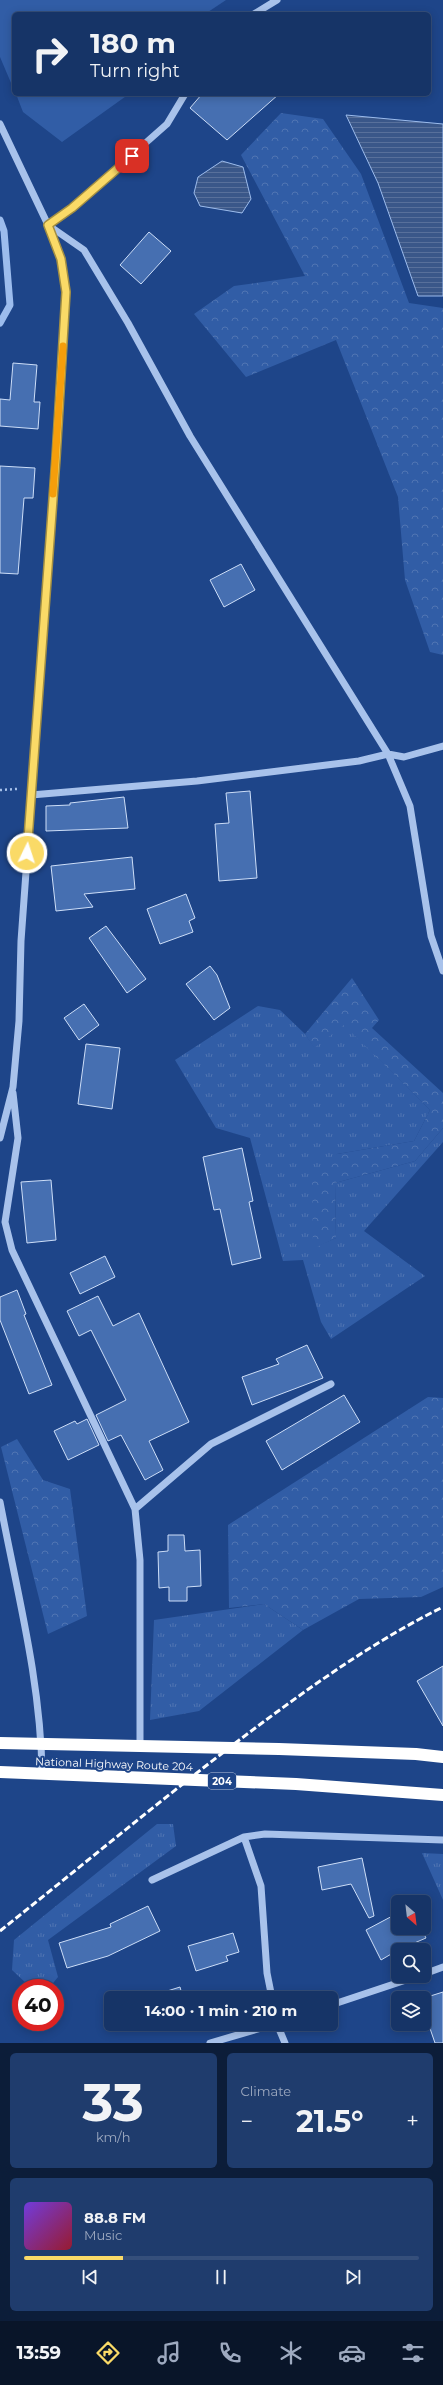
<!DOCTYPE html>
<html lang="en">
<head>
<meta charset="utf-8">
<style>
	body { margin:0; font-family:Montserrat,sans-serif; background:#1f3c6d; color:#f1f3f6; height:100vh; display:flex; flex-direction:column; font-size:15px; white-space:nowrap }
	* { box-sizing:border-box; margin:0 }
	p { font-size:13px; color:#9eaac0 }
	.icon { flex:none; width:22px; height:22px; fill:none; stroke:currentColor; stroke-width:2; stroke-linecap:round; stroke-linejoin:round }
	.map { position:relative; height:2043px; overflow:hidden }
	.details { display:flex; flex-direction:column; gap:10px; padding:10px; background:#0c1d39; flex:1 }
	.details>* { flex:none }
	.guide { position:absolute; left:12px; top:12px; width:419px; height:84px; border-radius:6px; box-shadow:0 2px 10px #0003,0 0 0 1px #354f7b; background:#163467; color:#f1f3f6; overflow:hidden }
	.needle { width:26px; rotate:152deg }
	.buttons { position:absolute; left:391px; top:1895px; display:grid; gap:8px }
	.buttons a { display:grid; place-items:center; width:40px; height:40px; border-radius:6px; background:#163467; box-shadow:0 2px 10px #0003,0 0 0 1px #354f7b; font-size:20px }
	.speed { position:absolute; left:12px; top:1979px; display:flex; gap:8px; font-size:20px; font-weight:700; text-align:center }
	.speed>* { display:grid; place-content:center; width:52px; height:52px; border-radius:50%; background:#163467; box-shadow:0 2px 10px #0003,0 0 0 1px #354f7b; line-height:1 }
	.speed .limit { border:6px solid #d22; background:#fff; color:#111 }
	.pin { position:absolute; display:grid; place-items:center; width:34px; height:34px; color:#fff; margin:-17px; border-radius:8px; box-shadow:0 2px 6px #0006 }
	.me { position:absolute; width:44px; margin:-22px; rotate:4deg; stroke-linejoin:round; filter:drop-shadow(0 0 3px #0008) }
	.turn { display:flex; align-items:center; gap:14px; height:84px; padding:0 12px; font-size:18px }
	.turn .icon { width:52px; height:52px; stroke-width:2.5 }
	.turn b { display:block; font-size:28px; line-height:34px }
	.big { font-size:30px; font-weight:700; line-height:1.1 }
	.details .widget { flex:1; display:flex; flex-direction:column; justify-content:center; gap:6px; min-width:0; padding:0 14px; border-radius:6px; background:#1f3c6d }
	.details .dial { align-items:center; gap:0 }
	.dial b { font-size:52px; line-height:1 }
	.song { display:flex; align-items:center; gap:12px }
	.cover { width:48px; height:48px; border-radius:6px; background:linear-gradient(135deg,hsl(260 70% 55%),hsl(350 70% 35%)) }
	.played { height:4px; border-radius:2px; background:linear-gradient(90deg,#fada67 25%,#354f7b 25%) }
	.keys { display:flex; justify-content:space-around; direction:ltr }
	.heat { display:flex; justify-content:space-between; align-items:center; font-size:22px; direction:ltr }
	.details .tiles { flex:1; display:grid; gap:10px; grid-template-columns:1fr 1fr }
	.widget:last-child { grid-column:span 2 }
	.trip { position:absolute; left:104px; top:1991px; width:234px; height:40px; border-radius:6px; background:#163467; box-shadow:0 2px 10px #0003,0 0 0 1px #354f7b; font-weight:700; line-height:40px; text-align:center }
	.dock { display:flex; height:64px; justify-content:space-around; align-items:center; background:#091529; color:#9eaac0 }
	.dock .icon { width:28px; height:28px }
	.dock .active { color:#fada67 }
	.dock b { font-size:18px; color:#f1f3f6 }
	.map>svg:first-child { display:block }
	.grass { fill:url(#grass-tufts) }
	.forest { fill:url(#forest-crowns) }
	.pitch { fill:#315da6 }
	.water { fill:url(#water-rules); stroke:#9cbced }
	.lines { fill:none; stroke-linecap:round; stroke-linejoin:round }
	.stream { stroke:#9cbced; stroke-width:7 }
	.building { fill:#466fb1; stroke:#cddef8 }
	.path { stroke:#a8c2eb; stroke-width:2.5; stroke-dasharray:2 3; stroke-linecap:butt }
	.minor { stroke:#a8c2eb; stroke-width:7 }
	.highway { stroke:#fff; stroke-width:12 }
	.rail { stroke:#fff; stroke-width:3; stroke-dasharray:7 3; stroke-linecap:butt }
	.route-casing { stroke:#a28e43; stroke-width:10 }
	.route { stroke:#fada67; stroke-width:7 }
	.slow { stroke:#f59e0b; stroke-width:7 }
	.labels { text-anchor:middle; stroke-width:4; stroke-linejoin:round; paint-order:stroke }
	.shield { fill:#1e4589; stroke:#bcc7dc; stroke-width:1 }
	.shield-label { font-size:10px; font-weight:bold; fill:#fff }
	.street-label { font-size:11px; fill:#fff; stroke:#1e4589 }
</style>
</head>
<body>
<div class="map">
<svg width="443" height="2043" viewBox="0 0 443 2043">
	<defs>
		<pattern id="grass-tufts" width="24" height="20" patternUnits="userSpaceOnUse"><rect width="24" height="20" fill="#315da6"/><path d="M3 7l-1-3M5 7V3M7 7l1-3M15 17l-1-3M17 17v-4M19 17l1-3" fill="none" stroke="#5075b3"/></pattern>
		<pattern id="forest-crowns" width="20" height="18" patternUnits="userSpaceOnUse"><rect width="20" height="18" fill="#315da6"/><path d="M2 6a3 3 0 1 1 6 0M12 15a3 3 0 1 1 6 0" fill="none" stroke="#5075b3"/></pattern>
		<pattern id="water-rules" width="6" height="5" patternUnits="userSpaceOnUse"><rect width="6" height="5" fill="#3a5789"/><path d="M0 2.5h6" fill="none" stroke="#58709b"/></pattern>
	</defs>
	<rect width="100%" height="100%" fill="#1e4589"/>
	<!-- grass -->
	<path class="grass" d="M258,1006l22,4 25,24 9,13 30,-23 86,86 -16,31 -77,13 -24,94 23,-10 -1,-55 80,-22 28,-33v14l-79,89 61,45 -94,63 -10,-17 -18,-62 -20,1 -33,-123 -34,-10 -41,-68z
		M264,1604l39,26 -104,81 -49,9 4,-100z
		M157,1824h16l3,22 -128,94 10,37 -9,11 -21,-3 -16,-15 2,-30z
		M422,1853l21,1v46z"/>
	<!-- forest -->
	<path class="forest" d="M281,113l42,6 38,55 48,129 34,5v347l-13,-3 -25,-72 -7,-83 -62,-157 -90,37 -52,-63 40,-28 71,-10 -64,-121z
		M352,978l27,42 -7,8 71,65v35l-28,33 -80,22 1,55 -23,11 -1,-73 25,-22 77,-13 16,-31 -86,-85 -30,23 -9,-14z
		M428,1397l15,1v189l-22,10 -62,2 -56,31 -39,-26 -35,4 -1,-83z
		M17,1439l26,41 27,9 17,127 -39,18 -47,-187z"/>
	<!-- pitch -->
	<path class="pitch" d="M0,0h226l-21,14h-191v76l-14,-33z
		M16,94h113l-67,48 -39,-30z"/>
	<!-- water -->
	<path class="water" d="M346,115l97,9v172h-25l-40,-113z
		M222,161l21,6 8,32 -9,14 -42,-7 -6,-13 4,-16z"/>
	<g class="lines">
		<!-- stream -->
		<path class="stream" d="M0,220l4,11 6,74 -10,18"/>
	</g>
	<!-- building -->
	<path class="building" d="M202,94h77l-52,46 -37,-32z
		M149,232l22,19 -30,33 -21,-19z
		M13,363l24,2 -3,37h6l-2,27 -38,-3v-27l10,1z
		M0,466l35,2 -2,30h-9l-6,76 -18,-1z
		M241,564l14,26 -31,17 -14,-27z
		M250,791l7,87 -38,3 -4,-57 14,-1 -3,-30z
		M124,797l4,31 -82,3v-25l24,-1v-2z
		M132,857l3,32 -51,5 9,13 -37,4 -5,-45z
		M186,894l9,24 -6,3 4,11 -33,12 -13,-35z
		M106,926l40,53 -19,14 -38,-55z
		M210,966l7,9 13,33 -16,12 -28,-36z
		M84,1004l15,21 -20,15 -15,-22z
		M86,1044l34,4 -8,61 -34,-5z
		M242,1148l11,53 -4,1 12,56 -29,7 -12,-56 -6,1 -11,-53z
		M51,1180l5,60 -29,3 -6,-61z
		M105,1256l10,21 -35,17 -10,-21z
		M17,1290l9,24 -2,1 28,70 -23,9 -29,-74v-23z
		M98,1296l15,30 26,-13 50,109 -40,19 14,29 -18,10 -24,-45 -13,6 -12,-26 30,-15 -35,-70 -12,6 -12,-25z
		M307,1345l16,33 -71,27 -10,-28 37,-13 -3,-5z
		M344,1395l16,27 -78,48 -16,-29z
		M87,1419l12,26 -31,15 -14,-29 21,-10 2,3z
		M168,1535h16l1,16 15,-1 1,36 -14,1v14h-18v-14l-10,1 -1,-36 10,-1z
		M443,1666v60l-26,-45z
		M362,1858l12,58 -5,2 -18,-34 -29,6 -4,-23z
		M148,1906l12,25 -52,25 -41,12 -8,-25 52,-16 -1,-3z
		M424,1906l6,13 -6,3z
		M398,1913v15h23l5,10 -28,12 -17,10 -15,-30z
		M233,1933l6,19 -13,4 2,5 -32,10 -8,-25z
		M180,1987l3,11h-38z
		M443,1992v51h-8l-11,-32v-13z"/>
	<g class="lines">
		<!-- path -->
		<path class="path" d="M0,790l17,-1"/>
		<!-- minor -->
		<path class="minor" d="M254,14l23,-14
			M185,94l-18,30 -95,84 -24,17 36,25 44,73 62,113 198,318 22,52 21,130 12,35
			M0,124l48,101 13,34 5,33 -10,166 -35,483 -2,80 -6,66 -13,51
			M31,795l166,-14 162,-20 29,-7 16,3 39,-11
			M13,1093l5,45 -13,84 7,28 123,259 5,51v185
			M0,1502c17,90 41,180 42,272
			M135,1509l76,-65 120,-60
			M244,1837l17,49 6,87 5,25
			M152,1880l92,-43 21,-3 178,6
			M424,1974l19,-7
			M331,2005l87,-29
			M277,2024l8,19
			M210,2043l65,-19"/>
		<!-- highway -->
		<path class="highway" d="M0,1743l279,6 137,5 27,3
			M0,1772l296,12 147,11"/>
		<!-- rail -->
		<path class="rail" d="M0,1931c79,-63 157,-128 238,-190 65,-49 132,-98 205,-134"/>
	</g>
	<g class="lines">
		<defs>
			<path id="route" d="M27,853l29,-395 10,-166 -5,-33 -13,-34 24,-17 60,-52"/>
		</defs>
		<!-- route casing -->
		<use href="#route" class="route-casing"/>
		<!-- route -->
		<use href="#route" class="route"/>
		<!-- slow -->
		<path class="slow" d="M53,494l10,-148"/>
	</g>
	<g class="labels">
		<!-- shield labels -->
		<rect class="shield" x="208" y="1773" width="28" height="16" rx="3"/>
		<g class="shield-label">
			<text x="222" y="1785">204</text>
		</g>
		<!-- street labels -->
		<g class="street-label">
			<text transform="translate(114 1764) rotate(2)" y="4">National Highway Route 204</text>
		</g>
	</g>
</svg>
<div class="buttons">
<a><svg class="needle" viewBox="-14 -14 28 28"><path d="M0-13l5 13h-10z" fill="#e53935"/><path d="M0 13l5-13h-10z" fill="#9eaac0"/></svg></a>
<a><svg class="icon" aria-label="search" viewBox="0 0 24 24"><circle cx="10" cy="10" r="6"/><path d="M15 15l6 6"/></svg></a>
<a><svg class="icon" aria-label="layers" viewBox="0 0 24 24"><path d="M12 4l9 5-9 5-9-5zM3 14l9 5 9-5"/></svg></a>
</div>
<div class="speed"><div class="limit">40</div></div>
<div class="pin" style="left:132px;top:156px;background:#d93025"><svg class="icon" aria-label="arrive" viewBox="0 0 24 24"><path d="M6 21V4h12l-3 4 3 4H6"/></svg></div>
<svg class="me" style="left:27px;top:853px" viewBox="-20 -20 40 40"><circle r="17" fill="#fada67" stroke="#fff" stroke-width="3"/><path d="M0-11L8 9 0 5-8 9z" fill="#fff"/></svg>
<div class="trip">14:00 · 1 min · 210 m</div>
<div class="guide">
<div class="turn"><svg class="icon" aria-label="right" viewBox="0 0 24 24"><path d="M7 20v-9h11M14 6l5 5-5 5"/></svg><div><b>180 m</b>Turn right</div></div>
</div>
</div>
<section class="details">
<div class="tiles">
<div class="widget dial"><b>33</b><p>km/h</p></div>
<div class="widget"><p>Climate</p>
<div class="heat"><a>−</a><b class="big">21.5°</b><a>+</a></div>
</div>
<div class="widget">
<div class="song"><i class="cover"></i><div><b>88.8 FM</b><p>Music</p></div></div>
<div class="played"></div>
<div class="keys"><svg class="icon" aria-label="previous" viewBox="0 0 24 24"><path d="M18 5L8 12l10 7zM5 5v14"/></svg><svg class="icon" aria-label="pause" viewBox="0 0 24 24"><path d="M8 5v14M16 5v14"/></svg><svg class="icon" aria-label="next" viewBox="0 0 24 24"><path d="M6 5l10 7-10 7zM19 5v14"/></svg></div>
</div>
</div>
</section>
<nav class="dock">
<b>13:59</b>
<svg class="icon active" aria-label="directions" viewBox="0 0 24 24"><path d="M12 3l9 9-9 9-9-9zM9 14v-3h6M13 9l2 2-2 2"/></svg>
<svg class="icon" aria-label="music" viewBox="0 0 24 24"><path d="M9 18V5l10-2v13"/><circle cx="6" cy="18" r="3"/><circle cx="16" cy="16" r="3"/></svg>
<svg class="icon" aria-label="phone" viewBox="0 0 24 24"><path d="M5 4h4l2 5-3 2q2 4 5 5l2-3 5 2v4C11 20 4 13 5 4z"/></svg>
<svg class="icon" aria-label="climate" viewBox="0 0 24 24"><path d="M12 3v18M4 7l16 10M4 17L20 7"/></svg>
<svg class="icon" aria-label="car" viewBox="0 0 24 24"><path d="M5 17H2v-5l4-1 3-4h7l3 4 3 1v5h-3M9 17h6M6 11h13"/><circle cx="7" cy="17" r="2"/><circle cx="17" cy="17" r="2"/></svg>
<svg class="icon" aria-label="filters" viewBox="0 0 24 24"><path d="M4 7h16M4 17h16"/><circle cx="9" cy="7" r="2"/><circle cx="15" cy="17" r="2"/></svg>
</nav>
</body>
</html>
